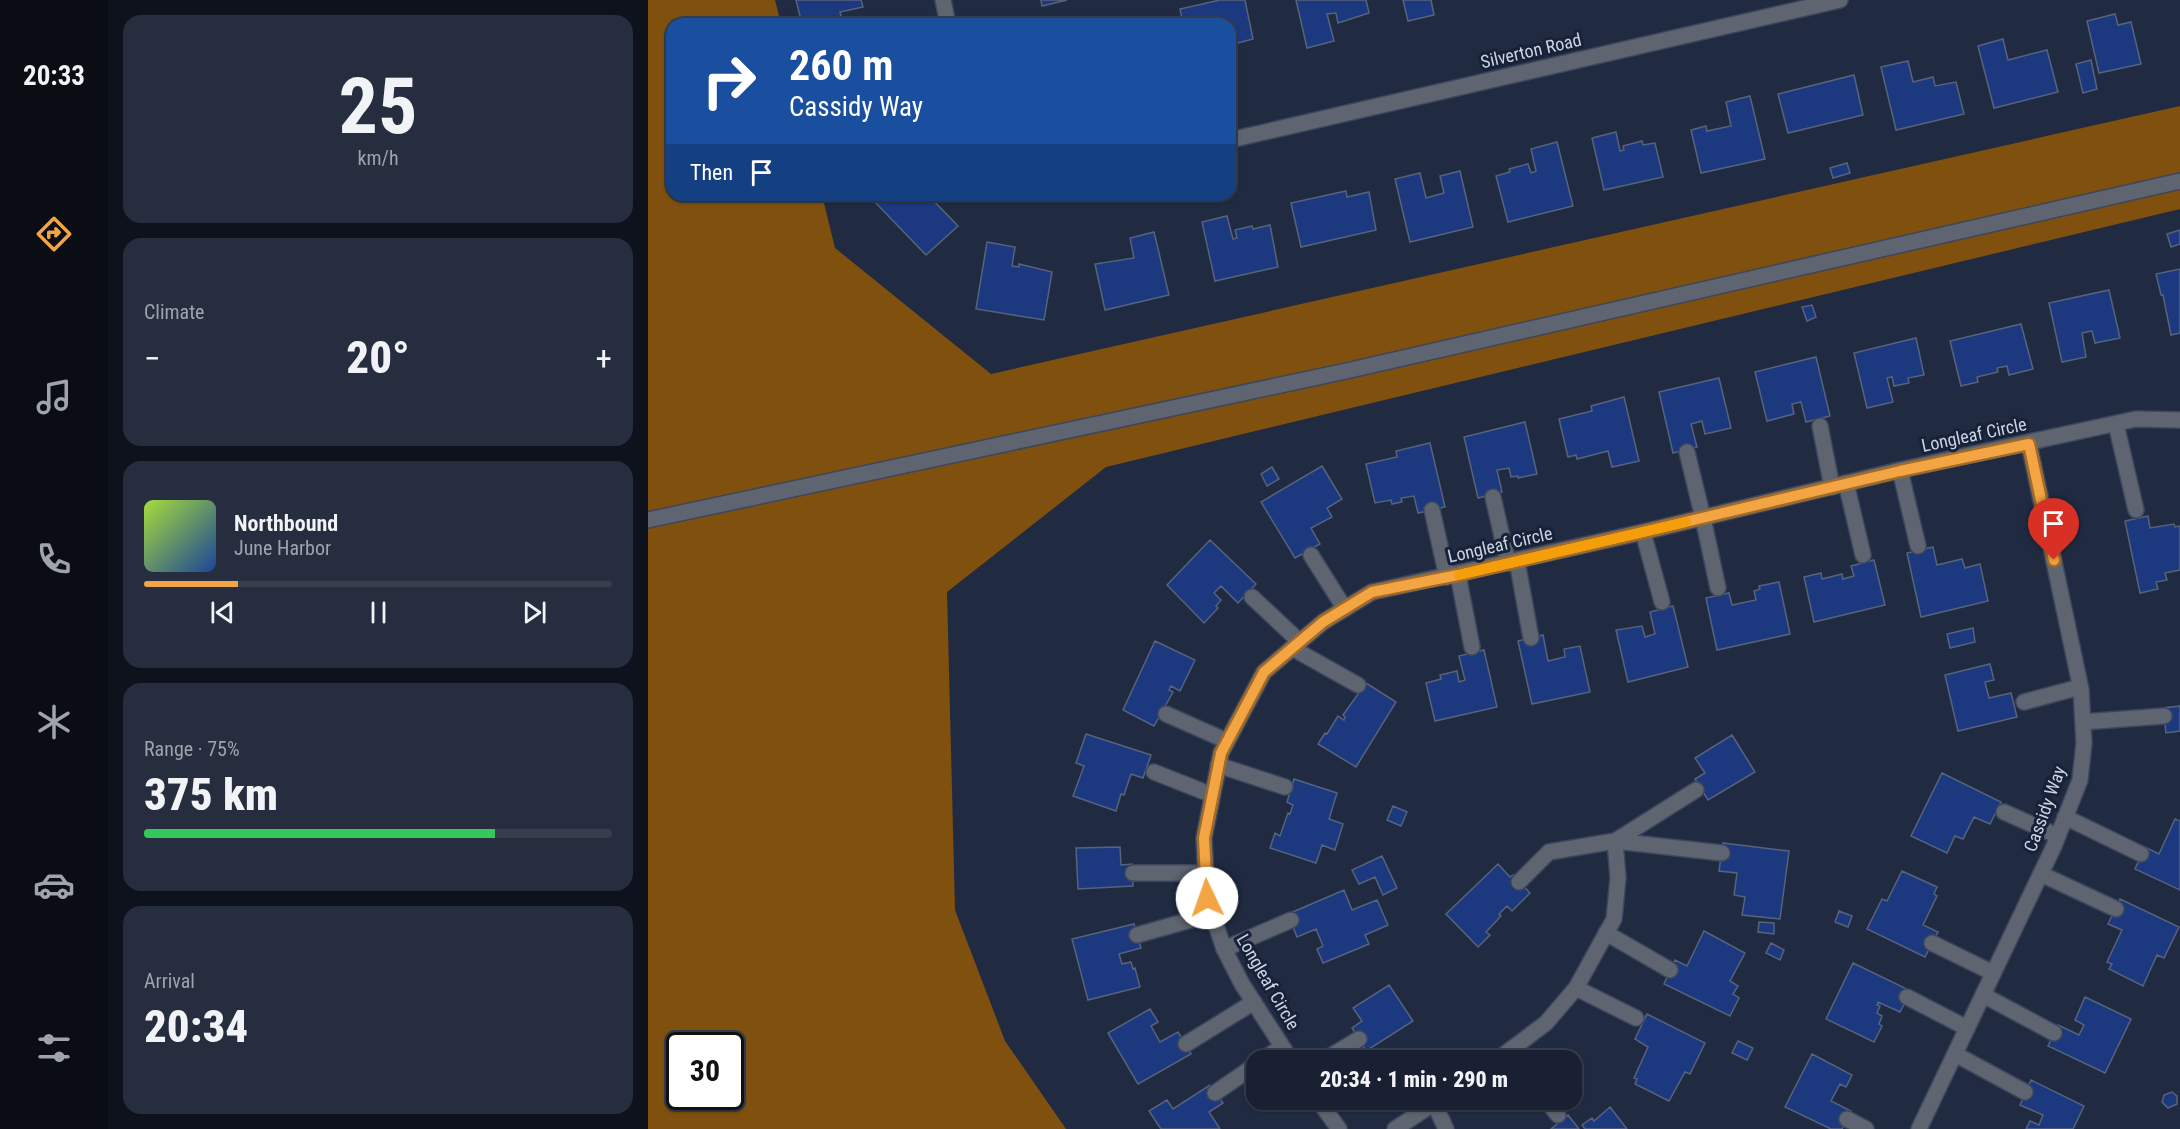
<!DOCTYPE html>
<html lang="en">
<head>
<meta charset="utf-8">
<style>
	body { margin:0; font-family:"Roboto Condensed",sans-serif; background:#252d3e; color:#f1f3f6; height:100vh; display:flex; flex-direction:column; font-size:22px; white-space:nowrap }
	* { box-sizing:border-box; margin:0 }
	p { font-size:20px; color:#9fa3ac }
	.icon { flex:none; width:33px; height:33px; fill:none; stroke:currentColor; stroke-width:2; stroke-linecap:round; stroke-linejoin:round }
	.map { position:relative; flex:1; overflow:hidden }
	.panel { display:flex; flex-direction:column; gap:15px; padding:15px; background:#0d121c; width:540px }
	.panel>* { flex:none }
	.top-card { position:absolute; left:18px; top:18px; width:570px; height:183px; border-radius:18px; box-shadow:0 2px 4px #0004,0 0 0 2px #363e4d; background:#1a4fa0; color:#fff; overflow:hidden }
	.speed { position:absolute; left:18px; top:1032px; display:flex; gap:12px; font-size:30px; font-weight:700; text-align:center }
	.speed>* { display:grid; place-content:center; width:78px; height:78px; border-radius:50%; background:#182032; box-shadow:0 2px 4px #0004,0 0 0 2px #363e4d; line-height:1 }
	.speed .limit { border:3px solid #111; border-radius:9px; background:#fff; color:#111 }
	.pin { position:absolute; display:grid; place-items:center; width:51px; height:51px; color:#fff; margin:-62px -26px; border-radius:50% 50% 50% 0; rotate:-45deg; box-shadow:0 0 6px #0007 }
	.pin .icon { rotate:45deg }
	.me { position:absolute; width:66px; margin:-33px; rotate:357deg; stroke-linejoin:round; filter:drop-shadow(0 0 4px #0008) }
	.turn { display:flex; align-items:center; gap:21px; height:126px; padding:0 24px; font-size:27px }
	.turn .icon { width:78px; height:78px; stroke-width:2.5 }
	.turn b { display:block; font-size:42px; line-height:51px }
	.then { display:flex; align-items:center; height:57px; padding:0 24px; background:#0003; gap:12px; font-size:22px }
	.big { font-size:45px; font-weight:800; line-height:1.1 }
	.panel .tile { flex:1; display:flex; flex-direction:column; justify-content:center; gap:9px; min-width:0; padding:0 21px; border-radius:18px; background:#252d3e }
	.panel .dial { align-items:center; gap:0 }
	.dial b { font-size:78px; line-height:1 }
	.song { display:flex; align-items:center; gap:18px }
	.cover { width:72px; height:72px; border-radius:9px; background:linear-gradient(135deg,hsl(80 70% 55%),hsl(220 70% 35%)) }
	.played { height:6px; border-radius:3px; background:linear-gradient(90deg,#f3a443 20%,#363e4d 20%) }
	.keys { display:flex; justify-content:space-around; direction:ltr }
	.heat { display:flex; justify-content:space-between; align-items:center; font-size:33px; direction:ltr }
	.charge { height:9px; border-radius:4px; background:linear-gradient(90deg,#34c759 75%,#363e4d 0) }
	.trip { position:absolute; left:598px; top:1050px; width:336px; height:60px; border-radius:18px; background:#182032; box-shadow:0 2px 4px #0004,0 0 0 2px #363e4d; font-weight:800; line-height:60px; text-align:center }
	main { display:flex; flex:1; min-height:0 }
	.tab-bar { display:flex; flex-direction:column; width:108px; justify-content:space-around; align-items:center; background:#0a0d14; color:#9fa3ac }
	.tab-bar .icon { width:42px; height:42px }
	.tab-bar .current { color:#f3a443 }
	.tab-bar b { font-size:27px; color:#f1f3f6 }
	.map>svg:first-child { display:block }
	.forest { fill:#80500f; fill-rule:evenodd }
	.building { fill:#1c397f; stroke:#56637c; stroke-width:1.5 }
	.lines { fill:none; stroke-linecap:round; stroke-linejoin:round }
	.service-casing { stroke:#3c465c; stroke-width:18 }
	.minor-casing { stroke:#3c465c; stroke-width:18 }
	.service { stroke:#5e6470; stroke-width:15 }
	.minor { stroke:#5e6470; stroke-width:15 }
	.route-casing { stroke:#9e6b2c; stroke-width:15 }
	.route { stroke:#f3a443; stroke-width:10 }
	.slow { stroke:#f59e0b; stroke-width:10 }
	.labels { text-anchor:middle; stroke-width:6; stroke-linejoin:round; paint-order:stroke }
	.street-label { font-size:18px; fill:#ccd4e3; stroke:#172138 }
</style>
</head>
<body>
<main>
<nav class="tab-bar">
<b>20:33</b>
<svg class="icon current" aria-label="directions" viewBox="0 0 24 24"><path d="M12 3l9 9-9 9-9-9zM9 14v-3h6M13 9l2 2-2 2"/></svg>
<svg class="icon" aria-label="music" viewBox="0 0 24 24"><path d="M9 18V5l10-2v13"/><circle cx="6" cy="18" r="3"/><circle cx="16" cy="16" r="3"/></svg>
<svg class="icon" aria-label="phone" viewBox="0 0 24 24"><path d="M5 4h4l2 5-3 2q2 4 5 5l2-3 5 2v4C11 20 4 13 5 4z"/></svg>
<svg class="icon" aria-label="climate" viewBox="0 0 24 24"><path d="M12 3v18M4 7l16 10M4 17L20 7"/></svg>
<svg class="icon" aria-label="car" viewBox="0 0 24 24"><path d="M5 17H2v-5l4-1 3-4h7l3 4 3 1v5h-3M9 17h6M6 11h13"/><circle cx="7" cy="17" r="2"/><circle cx="17" cy="17" r="2"/></svg>
<svg class="icon" aria-label="filters" viewBox="0 0 24 24"><path d="M4 7h16M4 17h16"/><circle cx="9" cy="7" r="2"/><circle cx="15" cy="17" r="2"/></svg>
</nav>
<section class="panel">
<div class="tile dial"><b>25</b><p>km/h</p></div>
<div class="tile"><p>Climate</p>
<div class="heat"><a>−</a><b class="big">20°</b><a>+</a></div>
</div>
<div class="tile">
<div class="song"><i class="cover"></i><div><b>Northbound</b><p>June Harbor</p></div></div>
<div class="played"></div>
<div class="keys"><svg class="icon" aria-label="previous" viewBox="0 0 24 24"><path d="M18 5L8 12l10 7zM5 5v14"/></svg><svg class="icon" aria-label="pause" viewBox="0 0 24 24"><path d="M8 5v14M16 5v14"/></svg><svg class="icon" aria-label="next" viewBox="0 0 24 24"><path d="M6 5l10 7-10 7zM19 5v14"/></svg></div>
</div>
<div class="tile"><p>Range · 75%</p><b class="big">375 km</b><div class="charge"></div></div>
<div class="tile"><p>Arrival</p><b class="big">20:34</b></div>
</section>
<div class="map">
<svg width="1532" height="1129" viewBox="0 0 1532 1129">
	<rect width="100%" height="100%" fill="#202b42"/>
	<!-- forest -->
	<path class="forest" d="M0,0h127l6,24h-109v171h150l13,53 156,126 1189,-268v103l-1074,258 -159,125 8,318 50,131 61,88h-418zM32,1046h50v50h-50z"/>
	<!-- building -->
	<path class="building" d="M148,0h65l2,7 -23,5 3,12h-41z
		M393,0h26l-25,6z
		M572,0h25l8,39 -23,6v-21h-47l-3,-15z
		M648,0h70l3,13 -31,10 -2,-10 -9,1 7,27 -27,7z
		M755,0h28l3,15 -26,6z
		M1467,14l3,11 13,-3 10,42 -42,9 -12,-52z
		M1355,39l5,21 39,-10 11,42 -64,16 -16,-62z
		M1443,60l6,29 -14,4 -7,-29z
		M1260,61l5,21 20,-5 2,9 21,-4 8,32 -68,16 -15,-63z
		M1206,75l9,40 -75,18 -10,-39z
		M1102,96l15,63 -64,14 -10,-43 15,-4 1,5 24,-5 -5,-24z
		M968,132l4,19 4,-1 -1,-4 19,-5 1,4 12,-2 8,34 -59,13 -12,-52z
		M909,142l16,64 -65,16 -12,-46 14,-4 -1,-3 19,-5 3,9 5,-2 -5,-22z
		M1199,163l3,10 -17,5 -3,-10z
		M812,171l13,56 -63,15 -15,-63 25,-6 6,25 18,-5 -4,-17z
		M698,191l1,6 22,-5 7,38 -75,17 -10,-44z
		M228,195h52l30,31 -32,29 -54,-56z
		M579,216l6,23 4,-1 -2,-8 17,-4 1,3 17,-4 8,42 -63,14 -13,-59z
		M1532,230v14l-9,3 -4,-13z
		M506,232l15,63 -64,15 -10,-46 39,-6 -4,-20z
		M339,242l28,5 -3,19 7,1v-3l33,8 -8,48 -68,-11z
		M1532,269v64l-9,2 -8,-40h-2l-5,-21z
		M1461,290l11,48 -25,5 -3,-12 -10,2 4,24 -24,5 -13,-59z
		M1164,305l4,12 -9,4 -5,-14z
		M1373,324l12,45 -24,6 -2,-9 -10,2 1,4 -21,5 1,5 -17,4 -11,-45z
		M1268,338l8,37 -16,3 1,5 -15,3 -2,-9 -5,1 6,24 -26,6 -13,-55z
		M1168,357l14,59 -24,6 -5,-20 -9,2 2,10 -27,7 -12,-49z
		M1071,378l12,50 -26,6 -3,-13 -11,3 6,23 -24,6 -14,-61z
		M976,397l15,64 -27,6 -4,-16 -31,8 -1,-4 -8,2 -9,-38 33,-8 -1,-5z
		M877,422l12,52 -19,4v-2l-7,1 -2,-9 -12,2 5,22 -24,6 -14,-61z
		M782,443l15,64 -27,6 -4,-17 -13,2 1,4 -10,2 -1,-4 -16,3 -9,-39 31,-7 -1,-6z
		M674,466l20,33 -15,9 5,9 -21,11 9,16 -25,14 -34,-56z
		M624,467l7,12 -12,7 -6,-12z
		M1500,516l2,12 24,-4 1,3 5,-1v44l-15,3 2,7 -11,2 2,7 -18,4 -15,-72z
		M562,540l46,44 -18,19 -17,-17 -7,7 7,7 -5,6 2,2 -14,15 -37,-38z
		M1285,547l4,18 25,-6 3,9 15,-4 8,37 -67,16 -14,-64z
		M1226,560l11,45 -71,17 -10,-45 17,-4 1,6 20,-5 1,5 11,-3 -3,-10z
		M1131,582l11,52 -73,16 -11,-52 23,-5 3,12 24,-5 -2,-9 6,-2 -1,-3z
		M1025,606l15,61 -60,15 -12,-52 26,-4 3,11 10,-3 -5,-22z
		M1325,628l2,14 -25,6 -3,-14z
		M895,635l5,26 17,-4 -1,-8 16,-3 10,46 -58,12 -14,-63z
		M507,641l40,19 -15,31 -9,-5 -2,4 4,2 -19,34 -31,-16z
		M836,650l13,57 -62,14 -9,-38 15,-4 -1,-4 17,-4 2,11 6,-2 -6,-24z
		M1342,664l4,16 -9,2 4,16 22,-5 6,24 -59,14 -13,-56z
		M718,683l30,19 -40,65 -38,-23 7,-11 2,1 11,-18 6,4 1,-3 -2,-2z
		M1532,706v25l-14,2 -3,-25z
		M438,734l65,21 -8,23 -12,-4 -7,21 -3,-1 -5,17 -43,-15 11,-30 -8,-3z
		M1084,735l23,37 -47,28 -13,-21 10,-6 -10,-15z
		M1294,773l59,29 -11,22 -16,-7 -11,22 -8,-3 -8,17 -36,-17z
		M646,779l43,14 -8,26 14,5 -8,26 -13,-5 -6,18 -46,-15 5,-15 5,3 8,-23 2,1 3,-9 -6,-3z
		M745,806l14,6 -6,14 -14,-6z
		M1527,819l5,2v69l-45,-21 10,-22 14,7z
		M1075,843l66,8 -9,68 -38,-4 3,-18 -11,-2 3,-22 -18,-2z
		M472,847l1,18 11,-1 1,22 -55,3 -2,-41z
		M734,856l15,32 -14,7 -8,-18 -16,7 -7,-14z
		M850,864l12,13 3,-2 17,18 -18,18 -5,-5 -8,8 2,2 -15,16 4,3 -12,12 -32,-33z
		M1254,871l35,16 -3,7 3,2 -14,29 15,7 -13,25 -58,-28 15,-30 5,2z
		M696,890l8,20 25,-10 11,25 -23,10 4,9 -46,19 -6,-14 6,-3 -7,-17 -19,8 -9,-23z
		M1472,899l59,28 -15,31 -7,-3 -14,31 -34,-17 3,-5 -5,-2 15,-32 -14,-6z
		M1191,911l13,5 -4,11 -13,-5z
		M1111,922l15,1v11l-16,-2z
		M486,924l7,24 -22,6 3,10 9,-2 2,7 2,-1 5,19 -52,13 -16,-61z
		M1056,931l41,22 -15,28 8,5 -5,8 6,4 -9,18 -66,-32 11,-24 12,6z
		M1123,943l13,7 -4,10 -14,-7z
		M1205,963l58,28 -11,21 -22,-10 -1,3 3,1 -3,7 5,3 -3,8 3,2 -8,16 -48,-23z
		M741,985l24,36 -47,30 -14,-23 10,-7 -9,-13z
		M1437,997l46,22 -26,54 -57,-27 10,-21 21,10 5,-10 -9,-5z
		M502,1009l8,13 -7,4 9,16 18,-10 13,22 -53,30 -30,-51z
		M999,1014l58,29 -15,31 -5,-2 -16,29 -34,-17 2,-5 -3,-1 14,-31 -13,-8z
		M1090,1041l15,7 -6,12 -15,-7z
		M1164,1054l40,21 -6,12 -6,-3 -9,17 20,10 -9,18h-11l-46,-22z
		M1383,1080l53,26 -11,23h-47l4,-8 9,4 4,-10 -23,-10z
		M562,1085l13,18 -14,9 11,17h-59l-12,-18 18,-11 6,9z
		M1524,1092l5,4v8l-9,4 -6,-6 2,-7z
		M962,1107l17,22h-42l-3,-4 10,-7 2,3z
		M920,1115l11,14h-28z"/>
	<g class="lines">
		<defs>
			<path id="service" d="M1468,424l20,86
				M1172,426l12,61
				M1039,452l16,66 15,70
				M1252,470l18,76
				M1198,483l17,72
				M845,497l15,66
				M784,510l15,67
				M0,520l698,-149 834,-190
				M995,532l19,70
				M663,555l34,54
				M869,561l14,77
				M810,575l14,72
				M604,597l48,45
				M644,648l66,37
				M1376,702l56,-15
				M518,714l61,27
				M1435,722l81,-6
				M570,765l67,22
				M506,772l58,23
				M1356,812l54,24
				M1417,817l76,37
				M967,841l81,-51
				M485,873h72
				M1393,874l75,35
				M871,882l30,-30 66,-11 107,12
				M958,933l64,37
				M489,935l75,-21
				M1284,943l61,30
				M576,949l67,-29
				M928,988l60,30
				M1335,995l71,38
				M1259,997l60,31
				M538,1044l68,-42
				M1307,1054l70,38
				M614,1060l20,-13
				M676,1060l35,-21
				M567,1093l42,-29
				M898,1100l12,15
				M786,1103l12,26
				M1199,1119l19,10"/>
			<path id="minor" d="M295,0l5,24
				M582,140l610,-140
				M643,1060l-49,-76 -18,-35 -17,-51 -3,-60 17,-85 43,-81 59,-50 49,-30 271,-60 257,-62 236,-51 44,1
				M849,1060l49,-37 30,-35 38,-69 4,-41 -3,-37
				M670,1100l21,29
				M747,1129l44,-29
				M1271,1129l135,-283 26,-66 4,-37 -3,-54 -52,-245"/>
		</defs>
		<!-- service casing -->
		<use href="#service" class="service-casing"/>
		<!-- minor casing -->
		<use href="#minor" class="minor-casing"/>
		<!-- service -->
		<use href="#service" class="service"/>
		<!-- minor -->
		<use href="#minor" class="minor"/>
	</g>
	<g class="lines">
		<defs>
			<path id="route" d="M559,898l-3,-60 17,-85 43,-81 59,-50 49,-30 86,-17 185,-43 257,-61 129,-27 25,116"/>
		</defs>
		<!-- route casing -->
		<use href="#route" class="route-casing"/>
		<!-- route -->
		<use href="#route" class="route"/>
		<!-- slow -->
		<path class="slow" d="M811,575l227,-53"/>
	</g>
	<g class="labels">
		<!-- street labels -->
		<g class="street-label">
			<text transform="translate(883 51) rotate(-13)" y="6">Silverton Road</text>
			<text transform="translate(1326 435) rotate(-12)" y="6">Longleaf Circle</text>
			<text transform="translate(852 545) rotate(-13)" y="6">Longleaf Circle</text>
			<text transform="translate(1397 809) rotate(-70)" y="6">Cassidy Way</text>
			<text transform="translate(620 982) rotate(60)" y="6">Longleaf Circle</text>
		</g>
	</g>
</svg>
<div class="speed"><div class="limit">30</div></div>
<div class="pin" style="left:1406px;top:560px;background:#d93025"><svg class="icon" aria-label="arrive" viewBox="0 0 24 24"><path d="M6 21V4h12l-3 4 3 4H6"/></svg></div>
<svg class="me" style="left:559px;top:898px" viewBox="-20 -20 40 40"><circle r="19" fill="#fff"/><path d="M0-13L10 11 0 6-10 11z" fill="#f3a443"/></svg>
<div class="trip">20:34 · 1 min · 290 m</div>
<div class="top-card">
<div class="turn"><svg class="icon" aria-label="right" viewBox="0 0 24 24"><path d="M7 20v-9h11M14 6l5 5-5 5"/></svg><div><b>260 m</b>Cassidy Way</div></div>
<div class="then">Then<svg class="icon" aria-label="arrive" viewBox="0 0 24 24"><path d="M6 21V4h12l-3 4 3 4H6"/></svg></div>
</div>
</div>
</main>
</body>
</html>
